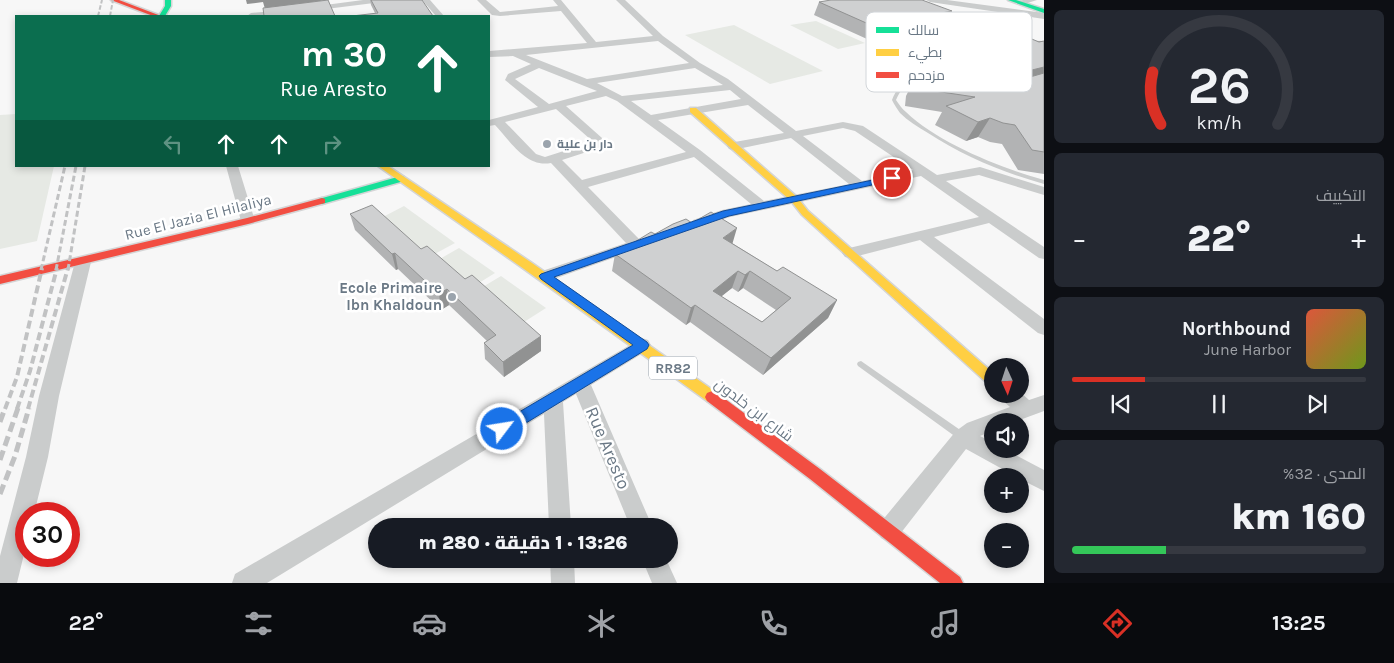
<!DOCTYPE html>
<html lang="ar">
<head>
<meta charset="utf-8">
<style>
	body { margin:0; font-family:Karla,Cairo,sans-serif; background:#242831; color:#f1f3f6; direction:rtl; height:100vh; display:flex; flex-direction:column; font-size:19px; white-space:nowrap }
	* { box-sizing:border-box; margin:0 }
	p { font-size:16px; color:#9ea1a6 }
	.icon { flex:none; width:28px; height:28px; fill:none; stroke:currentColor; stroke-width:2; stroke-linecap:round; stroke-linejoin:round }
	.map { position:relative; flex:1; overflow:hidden; direction:ltr }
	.panel { display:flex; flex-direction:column; gap:10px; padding:10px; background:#0d0f14; width:350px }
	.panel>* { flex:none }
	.top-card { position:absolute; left:15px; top:15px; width:475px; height:152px; border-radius:0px; box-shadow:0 2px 8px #0003; direction:rtl; background:#0b6e4f; color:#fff; overflow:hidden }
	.needle { width:32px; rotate:177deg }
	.tools { position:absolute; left:984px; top:358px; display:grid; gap:10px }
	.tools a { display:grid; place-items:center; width:45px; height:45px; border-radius:50%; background:#171b24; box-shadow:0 2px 8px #0003; font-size:25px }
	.speed { position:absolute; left:15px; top:502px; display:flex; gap:10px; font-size:25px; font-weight:700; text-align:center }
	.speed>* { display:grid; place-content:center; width:65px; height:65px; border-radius:50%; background:#171b24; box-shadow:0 2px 8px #0003; line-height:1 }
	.speed .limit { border:8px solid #d22; background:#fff; color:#111 }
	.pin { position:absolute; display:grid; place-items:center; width:42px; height:42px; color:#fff; margin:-21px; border:2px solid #fff; border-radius:50%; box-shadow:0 1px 5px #0007 }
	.me { position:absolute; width:55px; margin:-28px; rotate:59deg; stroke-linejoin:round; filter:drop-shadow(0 0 4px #0008) }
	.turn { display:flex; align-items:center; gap:18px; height:105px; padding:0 20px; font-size:22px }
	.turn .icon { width:65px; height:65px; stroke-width:2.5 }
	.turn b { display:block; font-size:35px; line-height:42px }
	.lanes { display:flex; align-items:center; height:48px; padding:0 20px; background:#0003; justify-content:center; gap:25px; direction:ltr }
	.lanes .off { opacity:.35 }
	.big { font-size:38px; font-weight:800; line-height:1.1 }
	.panel .widget { flex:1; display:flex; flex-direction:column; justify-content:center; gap:8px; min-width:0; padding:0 18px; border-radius:8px; background:#242831 }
	.panel .dial { align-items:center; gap:0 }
	.dial svg { height:130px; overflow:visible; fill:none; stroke:#363941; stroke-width:7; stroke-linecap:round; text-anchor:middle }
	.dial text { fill:#f1f3f6; stroke:none }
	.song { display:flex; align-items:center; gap:15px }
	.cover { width:60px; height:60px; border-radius:8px; background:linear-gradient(135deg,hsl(10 70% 55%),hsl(80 70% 35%)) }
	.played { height:5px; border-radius:2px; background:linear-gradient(90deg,#d93025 25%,#363941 25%) }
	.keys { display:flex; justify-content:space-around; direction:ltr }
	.heat { display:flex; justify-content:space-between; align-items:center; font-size:28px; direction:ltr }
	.charge { height:8px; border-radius:4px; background:linear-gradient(90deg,#34c759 32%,#363941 0) }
	.trip { position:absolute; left:368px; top:518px; width:310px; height:50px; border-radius:25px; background:#171b24; box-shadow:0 2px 8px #0003; font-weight:800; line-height:50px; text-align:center; direction:rtl }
	.tabs { display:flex; height:80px; justify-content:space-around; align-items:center; background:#090b0e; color:#9ea1a6 }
	.tabs .icon { width:35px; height:35px }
	.tabs .current { color:#d93025 }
	.tabs b { font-size:22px; color:#f1f3f6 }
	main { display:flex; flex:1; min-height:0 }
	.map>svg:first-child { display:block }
	.green { fill:#e6e9e4 }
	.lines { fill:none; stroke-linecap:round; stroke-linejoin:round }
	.fast-casing { stroke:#d4d5d6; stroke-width:3 }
	.slow-casing { stroke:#d4d5d6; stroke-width:3 }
	.jam-casing { stroke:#d4d5d6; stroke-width:3 }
	.lane { fill:#cacccc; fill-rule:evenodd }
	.street { fill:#cacccc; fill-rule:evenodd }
	.fast { fill:#16e098; fill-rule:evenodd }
	.slow { fill:#ffcf43; fill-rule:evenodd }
	.jam { fill:#f24e42; fill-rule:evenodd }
	.rail-far3 { stroke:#c1c2c3; stroke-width:2; stroke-dasharray:4.5 2; stroke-linecap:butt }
	.rail-far2 { stroke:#c1c2c3; stroke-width:3; stroke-dasharray:6 3; stroke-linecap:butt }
	.rail-far1 { stroke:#c1c2c3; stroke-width:4; stroke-dasharray:8 4; stroke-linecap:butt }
	.rail { stroke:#c1c2c3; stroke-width:5; stroke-dasharray:10 5; stroke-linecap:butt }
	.wall { fill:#b2b3b4; fill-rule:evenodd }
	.shaded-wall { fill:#919292 }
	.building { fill:#cfd0d1; stroke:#919292; fill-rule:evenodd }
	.route { fill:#1a73e8; stroke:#114b97 }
	.poi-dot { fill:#9ba4ad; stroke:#fff; stroke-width:2 }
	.labels { text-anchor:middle; stroke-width:5; stroke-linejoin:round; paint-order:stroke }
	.far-poi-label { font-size:12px; font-weight:bold; fill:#6a7885; stroke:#fff; text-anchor:start }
	.shield { fill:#fff; stroke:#97a0aa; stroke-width:1 }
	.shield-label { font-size:14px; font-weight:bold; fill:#6a7885 }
	.street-label { font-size:15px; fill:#6a7885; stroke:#fff }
	.poi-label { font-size:15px; font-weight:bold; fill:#6a7885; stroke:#fff; text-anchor:end }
	.near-street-label { font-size:18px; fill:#6a7885; stroke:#fff }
	.key { fill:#fff; stroke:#d2d6da; stroke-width:1 }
	.key-label { font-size:14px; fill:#6a7885 }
</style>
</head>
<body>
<main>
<section class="panel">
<div class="widget dial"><svg viewBox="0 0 100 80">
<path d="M14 69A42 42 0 1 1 86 69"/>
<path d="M14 69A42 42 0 0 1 9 37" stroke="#d93025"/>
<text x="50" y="56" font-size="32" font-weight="700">26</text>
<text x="50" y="72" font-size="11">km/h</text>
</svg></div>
<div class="widget"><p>التكييف</p>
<div class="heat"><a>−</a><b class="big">22°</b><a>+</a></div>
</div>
<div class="widget">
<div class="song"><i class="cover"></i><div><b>Northbound</b><p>June Harbor</p></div></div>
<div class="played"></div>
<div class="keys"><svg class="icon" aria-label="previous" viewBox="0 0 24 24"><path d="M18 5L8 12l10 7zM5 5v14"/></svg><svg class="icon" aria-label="pause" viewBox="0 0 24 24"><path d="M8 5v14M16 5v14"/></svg><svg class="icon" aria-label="next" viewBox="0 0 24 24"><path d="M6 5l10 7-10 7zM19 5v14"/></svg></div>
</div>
<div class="widget"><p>المدى · 32%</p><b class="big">160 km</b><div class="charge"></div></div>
</section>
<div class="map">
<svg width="1044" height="583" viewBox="0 0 1044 583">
	<rect width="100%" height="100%" fill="#f7f7f7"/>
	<!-- green -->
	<path class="green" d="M816,21l49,22 -27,6 -48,-24z
		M734,25l89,46 -53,13 -85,-49z
		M16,114v52h38l-17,75 -37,8v-134z
		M404,206l51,37 -24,13 -50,-38z
		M459,248l36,25 -21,13 -36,-26z
		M501,276l45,32 -22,14 -43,-34z"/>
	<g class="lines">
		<defs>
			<path id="fast" d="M165,0h6v6l-6,10h-6l6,-10z
				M1008,0h8l28,9v4z
				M401,176l3,1v4l-82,23 -5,-3 2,-2z"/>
			<path id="slow" d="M690,108h6l101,89 11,14 184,161v12l-5,-1 -185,-168 -11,-14 -101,-89z
				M378,166h10l144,97 185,130 2,4 -2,4 -5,2 -5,-2 -183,-132z"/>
			<path id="jam" d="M111,0h8l42,16h-8z
				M322,198l3,1v4l-77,21 -248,60v-8l247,-58z
				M712,391l5,2 103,76 140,108 3,6h-23l-130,-104 -103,-78 -2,-4 2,-4z"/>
		</defs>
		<!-- fast casing -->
		<use href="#fast" class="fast-casing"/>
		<!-- slow casing -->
		<use href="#slow" class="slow-casing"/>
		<!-- jam casing -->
		<use href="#jam" class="jam-casing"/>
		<!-- lane -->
		<path class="lane" d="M931,73l8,1 11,3 -2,1c-23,-4 -42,-2 -52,22 3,4 6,9 10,12 32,31 95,56 138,68v4c-40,-11 -81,-28 -116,-51 -10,-6 -20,-12 -28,-20 -3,-4 -6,-9 -8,-13 8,-19 18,-25 39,-27z
			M861,361l105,73 2,3 -2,3 -3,1 -3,-1 -102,-74 -1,-2 1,-2z"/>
		<!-- street -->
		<path class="street" d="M363,0h23l-4,2 -72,9 -4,-2 4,-2z
			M422,0h8l14,16h-8z
			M477,0h9l14,12 58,-6 -5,-6h8l35,42 57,-6 -37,-36h9l38,36 37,27 28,16 68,52 47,-9 20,4 74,49 43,-8 64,20v8l-65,-20 -33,6 98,66v12l-5,-1 -50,-35 -55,14 110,82v16l-6,-2 -118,-93 -70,18 -5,-1 -3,-4 3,-4 134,-32 -58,-41 -191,41 -32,10 -5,-1 -2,-3 2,-3 29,-10 29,-6 -57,-47 -106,30 51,52 8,1 2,3 -2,3 -96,34 -6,1 -6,-1 -2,-4 2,-4 87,-29 -75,-80c-25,5 -41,-22 -56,-38l-6,1v-6l49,-13 -33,-27 3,-6 23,-10 -18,-8 -24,1v-6l98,-8 -26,-32 -61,5 -8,-1zM658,41l31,22 -102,16 -61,-24zM539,68l58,23 -48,13 -34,-25zM695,68l28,17 -101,11 -25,-13zM730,90l11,9 -90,16 -20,-14zM606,96l11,5 69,51 -104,28 -20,-20 37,-12 3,-10 -36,-32zM748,105l36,28 -55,10 -2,3 2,3 4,1 58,-12 58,46 -85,17 -64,-51 -42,-30zM556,109l34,30 -1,4 -44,14 -9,-3 -31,-32zM843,128l12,3 58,39 -51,11 -59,-45z
			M926,0h21l97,13v6l-114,-17z
			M1023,0h14l-16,5 -4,-2z
			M286,10l4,2 -1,2 -18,2h-24l4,-3z
			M226,166h12l17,55 -2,3h-10l-2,-3z
			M83,257l5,1 3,4 -32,134 -11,61 -14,57h-8v32l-9,37h-17v-27l26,-99 13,-61 36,-134 3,-4z
			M642,338l6,2 3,5 -3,5 -57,35 61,141h-22l-54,-132 -13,8 8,124h-22l-5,-112 -277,169h-35l3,-9z
			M1020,392l9,8 15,-5v16l-27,10h-25v10l-12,5 12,6v7h12l40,21v21l-24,-12v-3h-5l-49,-27 -69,89 -8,4 -8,-4 -4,-8 4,-8 75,-91 11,-8 43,-16 -8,-7 -2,-6h20z
			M550,559h24l1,24h-24z
			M642,559h24l11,24h-25z"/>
		<!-- fast -->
		<use href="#fast" class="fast"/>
		<!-- slow -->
		<use href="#slow" class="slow"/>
		<!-- jam -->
		<use href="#jam" class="jam"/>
		<!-- rail-far3 -->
		<path class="rail-far3" d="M98,16l4,-16
			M110,16l3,-16"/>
		<!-- rail-far2 -->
		<path class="rail-far2" d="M41,270l24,-104
			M56,270l20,-104
			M68,270l17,-104"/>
		<!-- rail-far1 -->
		<path class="rail-far1" d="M5,409l12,-32 25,-109
			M17,409l13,-38 27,-103
			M28,409l40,-141"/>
		<!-- rail -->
		<path class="rail" d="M0,422l5,-14
			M0,460l18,-52
			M0,494l15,-38 14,-48"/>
	</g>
	<!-- wall -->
	<path class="wall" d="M370,0h52l-47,13 -4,-8z
		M819,2l126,22 -78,15 -53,-24z
		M976,40l68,1v133l-26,-4 -16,-26 -12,-2 -12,-5 -12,4 -31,-16 7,-13 -37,-6 1,-10 9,-18 23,1 5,-9 22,-3 3,-6 5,-2 -6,-2z
		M350,214l71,35 44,30 76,57v15l-37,26 -19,-18 -1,-16 3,-2 -38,-36 -8,5 -43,-41 -2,1 -41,-40z
		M692,223l40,20 45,28 60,29 -9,18 -65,57 -73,-53 -4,3 -74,-54 3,-17 40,-20zM732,288l6,4 5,-4 33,22 -14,12 -41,-26z"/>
	<!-- shaded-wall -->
	<path class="shaded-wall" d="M246,0h81l-62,9 -2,-7 -16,2z
		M952,11l-7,13 -78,15 6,-13z
		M1044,67v15l-47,12 11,-18z
		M990,118l-12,19 -12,4 12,-19z
		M737,228l-5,17 -9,-7z
		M395,253l3,16 -2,1 -4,-16z
		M738,271l-6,17 -25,20 6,-17z
		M750,271l-7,17 -5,4 7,-17z
		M447,289l2,16 -8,5 -2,-16z
		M837,300l-9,18 -65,57 8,-17z
		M695,305l-5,17 -4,3 5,-17z
		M541,336v15l-37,26 -1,-15z"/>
	<!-- building -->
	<path class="building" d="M328,0l7,16h-71l-1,-8z
		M371,0h51l11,16h-81l26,-3z
		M831,0h91l30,11 -79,15 -54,-24z
		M1010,30l29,12 5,-1v26l-36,9 -40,-15 33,-11 -25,-10z
		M959,64l36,15 11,3 17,-3 21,-6v79l-12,-2 -17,-25 -12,-2 -13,-5 -12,4 -32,-16 29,-9 -61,-9 1,-10 54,3 -26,-11z
		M372,205l49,44 6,-3 38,33 7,-4 69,61 -38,26 -19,-19 12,-8 -49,-46 -8,5 -44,-41 -3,1 -42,-40z
		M711,212l26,16 -14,10 54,33 6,-4 54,33 -66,58 -76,-53 -4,3 -76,-54 36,-22 4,2 18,-10 13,-5 6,4zM738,271l7,4 5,-4 41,27 -29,24 -49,-31z"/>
	<!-- route -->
	<path class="route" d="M892,176l4,2 -1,2 -166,36 -175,61 93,65 2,3 -2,4 -139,85 -6,1 -5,-1 -2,-5 2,-4 136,-80 -92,-66 -2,-3 2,-2 182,-63z"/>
	<!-- markers -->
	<g class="poi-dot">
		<circle cx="547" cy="144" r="5"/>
		<circle cx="452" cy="297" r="5"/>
	</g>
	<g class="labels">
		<!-- far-poi labels -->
		<g class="far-poi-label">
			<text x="557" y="148">دار بن علية</text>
		</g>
		<!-- shield labels -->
		<rect class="shield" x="649" y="356.5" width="48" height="23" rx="4"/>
		<g class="shield-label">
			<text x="673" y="373">RR82</text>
		</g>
		<!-- street labels -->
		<g class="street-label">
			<text transform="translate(198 217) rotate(-14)" y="5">Rue El Jazia El Hilaliya</text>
			<text transform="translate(754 410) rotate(37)" y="5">شارع ابن خلدون</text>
		</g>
		<!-- poi labels -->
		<g class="poi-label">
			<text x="442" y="293">Ecole Primaire<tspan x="442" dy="17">Ibn Khaldoun</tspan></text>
		</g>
		<!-- near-street labels -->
		<g class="near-street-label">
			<text transform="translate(608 448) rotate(67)" y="6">Rue Aresto</text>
		</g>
	</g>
	<!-- legend -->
	<rect x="866" y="12" width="166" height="80" rx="8" class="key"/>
	<rect x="876" y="27" width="23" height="6" fill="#16e098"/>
	<rect x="876" y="49" width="23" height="7" fill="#ffcf43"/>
	<rect x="876" y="72" width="23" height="6" fill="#f24e42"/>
	<g class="key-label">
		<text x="908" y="35">سالك</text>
		<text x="908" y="57">بطيء</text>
		<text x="908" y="80">مزدحم</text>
	</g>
</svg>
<div class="tools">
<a><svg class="needle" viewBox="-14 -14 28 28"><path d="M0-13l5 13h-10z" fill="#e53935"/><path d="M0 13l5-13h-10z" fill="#9ea1a6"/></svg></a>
<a><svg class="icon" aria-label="sound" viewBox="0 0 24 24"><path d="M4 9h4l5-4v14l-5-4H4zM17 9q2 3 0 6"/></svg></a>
<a>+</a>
<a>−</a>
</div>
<div class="speed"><div class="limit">30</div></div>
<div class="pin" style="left:892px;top:178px;background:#d93025"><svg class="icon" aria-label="arrive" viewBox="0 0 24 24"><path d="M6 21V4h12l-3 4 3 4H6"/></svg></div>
<svg class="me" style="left:502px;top:429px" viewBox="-20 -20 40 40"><circle r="17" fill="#1a73e8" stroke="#fff" stroke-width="3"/><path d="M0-11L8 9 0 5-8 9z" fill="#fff"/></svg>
<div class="trip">13:26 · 1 دقيقة · 280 m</div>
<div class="top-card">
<div class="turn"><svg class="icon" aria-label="ahead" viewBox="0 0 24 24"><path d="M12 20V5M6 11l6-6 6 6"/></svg><div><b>30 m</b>Rue Aresto</div></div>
<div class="lanes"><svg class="icon off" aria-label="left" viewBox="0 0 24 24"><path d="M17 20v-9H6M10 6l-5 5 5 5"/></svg><svg class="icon" aria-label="ahead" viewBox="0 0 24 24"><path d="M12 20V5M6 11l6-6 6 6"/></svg><svg class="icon" aria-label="ahead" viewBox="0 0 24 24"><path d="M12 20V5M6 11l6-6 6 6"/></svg><svg class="icon off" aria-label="right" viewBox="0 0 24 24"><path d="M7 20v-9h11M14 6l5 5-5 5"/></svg></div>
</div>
</div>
</main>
<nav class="tabs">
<b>13:25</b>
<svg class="icon current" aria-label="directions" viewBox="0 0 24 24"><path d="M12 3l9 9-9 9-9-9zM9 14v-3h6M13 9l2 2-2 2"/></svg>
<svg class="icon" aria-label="music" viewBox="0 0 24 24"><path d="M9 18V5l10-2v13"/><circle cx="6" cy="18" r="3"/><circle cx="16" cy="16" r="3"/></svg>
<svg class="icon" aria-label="phone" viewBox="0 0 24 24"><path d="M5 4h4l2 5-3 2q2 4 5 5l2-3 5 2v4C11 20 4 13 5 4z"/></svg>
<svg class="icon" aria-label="climate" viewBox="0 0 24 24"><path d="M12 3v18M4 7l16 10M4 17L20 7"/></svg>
<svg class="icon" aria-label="car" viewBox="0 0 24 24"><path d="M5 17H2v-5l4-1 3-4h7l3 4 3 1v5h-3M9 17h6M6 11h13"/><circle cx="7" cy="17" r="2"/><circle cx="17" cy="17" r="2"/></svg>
<svg class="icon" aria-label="filters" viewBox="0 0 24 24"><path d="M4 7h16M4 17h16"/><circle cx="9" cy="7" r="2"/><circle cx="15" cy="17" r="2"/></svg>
<b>22°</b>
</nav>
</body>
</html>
